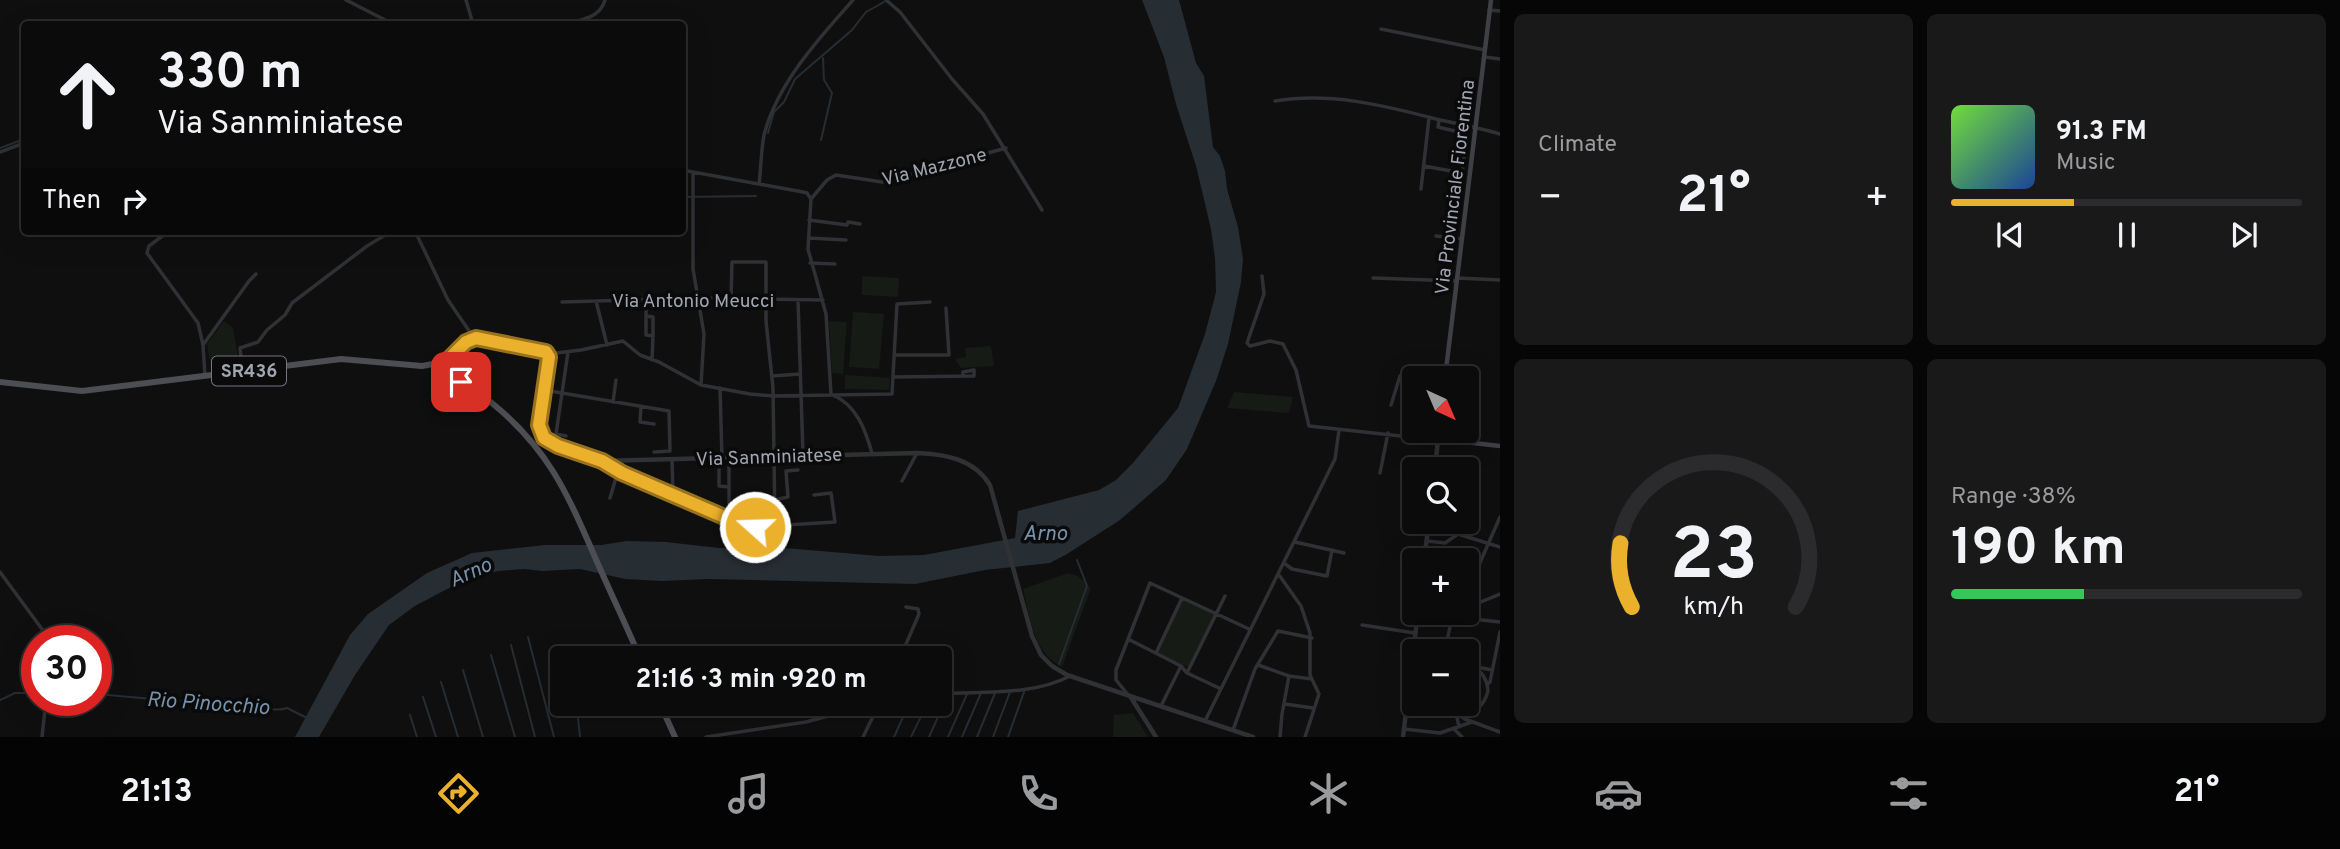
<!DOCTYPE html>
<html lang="en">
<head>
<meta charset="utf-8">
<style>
	body { margin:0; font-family:Overpass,sans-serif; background:#19191a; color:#f1f3f6; height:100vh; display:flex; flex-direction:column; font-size:26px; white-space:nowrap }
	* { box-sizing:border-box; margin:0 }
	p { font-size:23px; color:#9a9b9d }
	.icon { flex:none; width:38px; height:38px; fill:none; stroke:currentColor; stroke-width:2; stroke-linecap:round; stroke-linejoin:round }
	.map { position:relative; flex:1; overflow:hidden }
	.details { display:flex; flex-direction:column; gap:14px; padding:14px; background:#060607; width:840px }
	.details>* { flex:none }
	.top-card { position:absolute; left:21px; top:21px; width:665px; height:214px; border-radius:7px; box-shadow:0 7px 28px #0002,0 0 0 2px #2b2b2d; background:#0b0b0c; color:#f1f3f6; overflow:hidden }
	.needle { width:46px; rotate:136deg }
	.controls { position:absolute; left:1402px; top:366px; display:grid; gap:14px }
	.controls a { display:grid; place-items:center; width:77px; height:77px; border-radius:7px; background:#0b0b0c; box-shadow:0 7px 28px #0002,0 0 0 2px #2b2b2d; font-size:35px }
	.speed { position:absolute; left:21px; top:625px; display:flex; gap:14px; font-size:35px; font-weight:700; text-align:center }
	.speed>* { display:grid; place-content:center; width:91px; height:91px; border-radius:50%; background:#0b0b0c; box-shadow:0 7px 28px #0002,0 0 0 2px #2b2b2d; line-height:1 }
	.speed .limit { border:10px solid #d22; background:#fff; color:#111 }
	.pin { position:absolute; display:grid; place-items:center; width:60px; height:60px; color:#fff; margin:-30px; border-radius:14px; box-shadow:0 4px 10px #0006 }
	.me { position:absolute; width:77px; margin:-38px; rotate:290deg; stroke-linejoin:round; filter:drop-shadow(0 0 5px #0008) }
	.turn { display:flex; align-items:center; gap:24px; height:147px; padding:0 21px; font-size:32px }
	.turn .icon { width:91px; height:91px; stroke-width:2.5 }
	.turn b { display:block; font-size:49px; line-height:60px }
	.then { display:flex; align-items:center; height:66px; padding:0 21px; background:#0003; gap:14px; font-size:26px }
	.big { font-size:52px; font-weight:700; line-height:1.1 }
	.details .widget { flex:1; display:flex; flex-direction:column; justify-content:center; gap:10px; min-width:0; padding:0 24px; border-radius:10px; background:#19191a }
	.details .dial { align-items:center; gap:0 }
	.dial svg { height:182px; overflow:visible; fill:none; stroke:#2b2b2d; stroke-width:7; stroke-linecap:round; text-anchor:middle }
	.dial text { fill:#f1f3f6; stroke:none }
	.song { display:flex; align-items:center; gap:21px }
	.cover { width:84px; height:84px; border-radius:10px; background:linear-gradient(135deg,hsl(100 70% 55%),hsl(220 70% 35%)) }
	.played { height:7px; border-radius:4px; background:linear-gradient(90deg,#ebb02c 35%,#2b2b2d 35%) }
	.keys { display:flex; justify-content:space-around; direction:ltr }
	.heat { display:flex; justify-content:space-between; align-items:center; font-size:38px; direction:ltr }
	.charge { height:10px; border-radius:5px; background:linear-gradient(90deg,#34c759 38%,#2b2b2d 0) }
	.details .tiles { flex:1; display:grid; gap:14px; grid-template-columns:repeat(2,1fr) }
	.trip { position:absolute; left:550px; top:646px; width:402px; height:70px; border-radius:7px; background:#0b0b0c; box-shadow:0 7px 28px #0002,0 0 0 2px #2b2b2d; font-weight:700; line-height:70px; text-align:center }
	.tab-bar { display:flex; height:112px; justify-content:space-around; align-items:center; background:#040405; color:#9a9b9d }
	.tab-bar .icon { width:49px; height:49px }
	.tab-bar .active { color:#ebb02c }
	.tab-bar b { font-size:32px; color:#f1f3f6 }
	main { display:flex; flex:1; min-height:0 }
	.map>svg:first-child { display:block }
	.green { fill:#161b16 }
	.water { fill:#262d33 }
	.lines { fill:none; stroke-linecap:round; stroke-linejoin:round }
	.stream { stroke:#262d33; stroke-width:2 }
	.minor { stroke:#303135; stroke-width:3.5 }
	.tertiary { stroke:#303135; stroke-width:4.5 }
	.secondary { stroke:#3e4045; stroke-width:4.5 }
	.primary { stroke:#4c4e54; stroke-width:6 }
	.route-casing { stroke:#99721d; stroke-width:18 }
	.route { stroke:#ebb02c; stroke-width:12 }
	.labels { text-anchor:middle; stroke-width:7; stroke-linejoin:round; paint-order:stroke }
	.shield { fill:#0a0a0b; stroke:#73767f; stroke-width:2 }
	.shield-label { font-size:18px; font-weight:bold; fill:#a0a5b1 }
	.street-label { font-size:19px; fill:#a0a5b1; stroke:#0a0a0b }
	.water-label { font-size:21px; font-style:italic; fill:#7792ac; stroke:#0a0a0b }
</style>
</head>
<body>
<main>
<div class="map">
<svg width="1500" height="737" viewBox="0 0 1500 737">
	<rect width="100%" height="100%" fill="#0f0f10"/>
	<!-- green -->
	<path class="green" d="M862,276l37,2 -1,19 -36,-2z
		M853,312l31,2 -5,55 -30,-2z
		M224,321l9,7 6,35 -28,6 -4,-25z
		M829,321l18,1 -4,52 -11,-1z
		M991,346l3,20 -33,2 -6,-9 11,-2 -1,-9z
		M845,375l45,3 -1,12 -44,-1z
		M1234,392l59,5 -4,16 -62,-5z
		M1068,573l10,3 13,12 -29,79c-29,-14 -32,-50 -39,-78z
		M1182,598l34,16 -26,54 -34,-15z
		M1133,713l15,24h-35l1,-22z"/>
	<!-- water -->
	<path class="water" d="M1142,0h37l17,63 8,13 9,71 7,9 5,15 2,18 11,38 5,32 -2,23 -13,62 -12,37 -29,68 -21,31 -46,40 -53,34 -17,9 -65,7 -70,14 -207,-5 -46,2 -37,-2 -45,-10 -38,2 -18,-2 -26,2 -20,6 -31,12 -32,17 -26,19 -34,50 -36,62h-24l55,-102 18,-21 59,-41 45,-20 73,-8h56l26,-4 39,1 53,6h66l94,8 45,-1 91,-17 3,-27 81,-21 17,-10 17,-17 45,-55 27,-74 11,-42 -1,-34 -4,-29 -15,-63 -20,-62 -12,-47z"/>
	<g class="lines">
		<!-- stream -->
		<path class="stream" d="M250,24h1
			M768,133l6,-21 10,-10 11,-23 57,-49 14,-18 18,-10
			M821,140l11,-47 -8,-13 -1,-22
			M0,148l24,-9
			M682,197l74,-1
			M528,637l26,100
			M511,645l24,92
			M491,655l24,82
			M1059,664l28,-78 -10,-26
			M463,670l20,67
			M441,682l17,55
			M96,694l148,13 11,4c11,-6 22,2 32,-3l20,10
			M423,697l13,40
			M0,700l15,-7h22
			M577,709l3,28
			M410,715l7,22
			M894,737l15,-33
			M911,737l16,-33
			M929,737l18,-40
			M948,737l19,-43
			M962,737l19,-44
			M977,737l18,-44
			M993,737l17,-45
			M1008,737l16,-45"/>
		<!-- minor -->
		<path class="minor" d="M346,0l47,24
			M466,0l7,24
			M886,0l14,12 52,67 31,35 59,96
			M1489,10l11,1
			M567,24c15,-5 33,-6 38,-24
			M1381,29l104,21
			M1485,57l15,2
			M1275,101c54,-9 108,4 161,18 22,5 43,9 64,15
			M0,152l24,-9
			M1424,166l38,7 5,-39 -29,-7 1,-7
			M682,170l121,22 4,1 4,6
			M693,173v96l11,65 -3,51
			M759,184c2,-16 2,-33 5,-49 13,-51 55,-97 89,-135
			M1421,189l8,-71
			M809,220l38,5 1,-3 12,2
			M169,231l-20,15 -2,7 51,70 5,22 2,31
			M415,231l33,69 26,38
			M1436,236l26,3
			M809,238l37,2
			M810,263l25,1
			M1262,276l2,18 -17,49 3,3 20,-5 13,3 13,26 13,56 128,14
			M1373,278l84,3
			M1457,278l43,2
			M731,299l1,-37h34v59l7,67 2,139
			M646,300v35l7,1 -1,24
			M798,300l5,155
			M596,301l11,44
			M562,302l137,-4 124,2
			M646,316l7,1v19
			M203,345l46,-64 7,-7
			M548,354l33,-4 42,-9 17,14 19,7 42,23 49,9 23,2 119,-2 5,-90 33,-2
			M895,355h54l-3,-47
			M230,371l-1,-2 13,-3 -2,-18 18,-6 9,-12 18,-15 7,-12 75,-57 25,-15
			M772,376l28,-2
			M893,377l81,-1v-6l-11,2v4
			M720,388l2,70
			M544,390l125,21 1,40 -16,1
			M831,394l-5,-80 -18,-65 3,-50 16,-19 9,-5 46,7 124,-34
			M833,395c24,11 32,34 39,58
			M613,402l3,-22
			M1391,405l9,-29 9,-3 23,5
			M641,406l-1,16 14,2
			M566,436l-10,-2 12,-82
			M719,458v28l10,1
			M672,459l1,36
			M602,461l6,6 135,58 12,2 80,-5 -4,-29 -17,2
			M1436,461l42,6
			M1380,473l8,-40
			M902,481l15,-28
			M610,498l8,-27
			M774,500l14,-3 -2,-26 12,-1
			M729,518v-60
			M1427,541l18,2 13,-9 42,13
			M1295,542l49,11
			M1284,563l8,6 35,7 5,-26
			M1479,565l21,-48
			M0,572l50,68
			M1279,575l22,31 9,27v42l9,19 -14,43
			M1466,608l34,-14
			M1419,613l81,9
			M1362,625l53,8
			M1128,639l53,27 6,7 32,15
			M1445,651l7,-34
			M1156,653l26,-55
			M900,658l19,-44 -1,-5 -12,-2
			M1258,665l31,11 23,3
			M1477,667l15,3
			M1187,673l38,-77
			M1488,684l2,-2 10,-50
			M940,694c42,-3 92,2 130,-18
			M1129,696l-13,-16v-10l34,-87 99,46
			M1285,704l28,4
			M1442,704l23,15 35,13
			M1161,706l20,-40
			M1456,713l3,14
			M1459,714c15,0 25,-8 29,-23 -1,-14 -8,-23 -22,-27
			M1205,721l130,-262 4,-29
			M1404,729l36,4 32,-11
			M1454,729l8,8
			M1233,730l22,-61 23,-38 34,7
			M42,737l4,-37
			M706,737l100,-15 66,-18
			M863,737l16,-33
			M1280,737l2,-23 7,-38"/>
		<!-- tertiary -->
		<path class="tertiary" d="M446,362l19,-20 13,-5 69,16 2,5 -10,64 3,12 15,12 42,15 318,-8c28,1 57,6 73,32l42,151 9,19 11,11 15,9 186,62
			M1435,469l3,-30
			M1424,560l5,-38
			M1130,696l26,41
			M1403,737l15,-125"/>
		<!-- secondary -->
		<path class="secondary" d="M1445,378l46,-378
			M1439,430l-1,9 62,7"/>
		<!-- primary -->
		<path class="primary" d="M446,378c18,3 33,15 47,26 58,47 76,94 105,160 14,32 29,63 42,94
			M0,382l82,9 259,-32 81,7 22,-4 7,6 -3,9 -6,1 -5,-3 -2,-5 4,-6
			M660,704l15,33"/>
	</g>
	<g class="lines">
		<defs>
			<path id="route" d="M461,382l-15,-4 4,-2 2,-6 -6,-8 20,-20 10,-4 70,14 3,5 -10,68 5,13 14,8 44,15 20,12 121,52 12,2"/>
		</defs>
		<!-- route casing -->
		<use href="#route" class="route-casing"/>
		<!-- route -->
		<use href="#route" class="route"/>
	</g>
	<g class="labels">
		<!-- shield labels -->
		<rect class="shield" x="212" y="356.5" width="74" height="29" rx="5"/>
		<g class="shield-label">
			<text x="249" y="377">SR436</text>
		</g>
		<!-- street labels -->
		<g class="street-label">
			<text transform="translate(934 166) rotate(-14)" y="7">Via Mazzone</text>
			<text transform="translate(1454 187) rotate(-83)" y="7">Via Provinciale Fiorentina</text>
			<text x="693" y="307">Via Antonio Meucci</text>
			<text transform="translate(769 456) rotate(-2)" y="7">Via Sanminiatese</text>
		</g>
		<!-- water labels -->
		<g class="water-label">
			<text x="1045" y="540">Arno</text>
			<text transform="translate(470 572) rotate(-24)" y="7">Arno</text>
			<text transform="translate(208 703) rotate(4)" y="7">Rio Pinocchio</text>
		</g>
	</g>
</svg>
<div class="controls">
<a><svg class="needle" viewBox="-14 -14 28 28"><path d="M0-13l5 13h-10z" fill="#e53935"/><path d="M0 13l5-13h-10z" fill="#9a9b9d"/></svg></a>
<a><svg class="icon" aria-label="search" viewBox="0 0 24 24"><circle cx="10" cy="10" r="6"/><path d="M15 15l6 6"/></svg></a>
<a>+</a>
<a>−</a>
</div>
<div class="speed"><div class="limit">30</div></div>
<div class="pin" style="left:461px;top:382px;background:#d93025"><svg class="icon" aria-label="arrive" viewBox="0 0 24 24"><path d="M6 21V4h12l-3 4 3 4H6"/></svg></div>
<svg class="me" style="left:755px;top:527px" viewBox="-20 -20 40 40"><circle r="17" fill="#ebb02c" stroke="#fff" stroke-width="3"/><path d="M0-11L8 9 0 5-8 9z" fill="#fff"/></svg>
<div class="trip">21:16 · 3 min · 920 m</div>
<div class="top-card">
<div class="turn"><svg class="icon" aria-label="ahead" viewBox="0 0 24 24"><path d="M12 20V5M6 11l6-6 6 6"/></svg><div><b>330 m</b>Via Sanminiatese</div></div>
<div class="then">Then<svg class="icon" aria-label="right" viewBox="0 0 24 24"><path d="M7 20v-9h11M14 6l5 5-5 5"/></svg></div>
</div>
</div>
<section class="details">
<div class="tiles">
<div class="widget"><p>Climate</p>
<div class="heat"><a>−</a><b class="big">21°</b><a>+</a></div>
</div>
<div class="widget">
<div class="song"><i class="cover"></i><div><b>91.3 FM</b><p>Music</p></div></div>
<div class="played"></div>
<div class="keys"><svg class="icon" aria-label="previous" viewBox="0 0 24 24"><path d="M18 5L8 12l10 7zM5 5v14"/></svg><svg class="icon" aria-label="pause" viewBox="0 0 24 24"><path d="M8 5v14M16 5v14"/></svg><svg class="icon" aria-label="next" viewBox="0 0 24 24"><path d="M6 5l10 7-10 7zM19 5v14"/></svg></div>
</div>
<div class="widget dial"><svg viewBox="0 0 100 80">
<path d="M14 69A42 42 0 1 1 86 69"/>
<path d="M14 69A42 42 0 0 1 9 41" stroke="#ebb02c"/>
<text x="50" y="56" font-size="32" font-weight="700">23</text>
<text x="50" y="72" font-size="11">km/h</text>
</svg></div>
<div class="widget"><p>Range · 38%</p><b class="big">190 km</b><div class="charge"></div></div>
</div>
</section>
</main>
<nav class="tab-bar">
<b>21:13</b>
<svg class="icon active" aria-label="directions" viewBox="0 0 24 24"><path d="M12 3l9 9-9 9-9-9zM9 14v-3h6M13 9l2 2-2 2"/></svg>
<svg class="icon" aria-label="music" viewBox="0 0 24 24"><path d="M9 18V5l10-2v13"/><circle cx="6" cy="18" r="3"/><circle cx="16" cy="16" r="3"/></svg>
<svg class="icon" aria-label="phone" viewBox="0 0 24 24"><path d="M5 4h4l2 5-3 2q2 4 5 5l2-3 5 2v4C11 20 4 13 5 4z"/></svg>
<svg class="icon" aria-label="climate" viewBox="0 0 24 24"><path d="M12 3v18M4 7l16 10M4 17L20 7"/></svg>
<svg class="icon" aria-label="car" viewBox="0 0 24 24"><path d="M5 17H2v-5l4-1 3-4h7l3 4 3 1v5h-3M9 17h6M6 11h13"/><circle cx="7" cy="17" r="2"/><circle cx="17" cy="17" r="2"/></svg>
<svg class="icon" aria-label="filters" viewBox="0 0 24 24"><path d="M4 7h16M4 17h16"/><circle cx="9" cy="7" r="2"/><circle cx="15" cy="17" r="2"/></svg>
<b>21°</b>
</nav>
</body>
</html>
